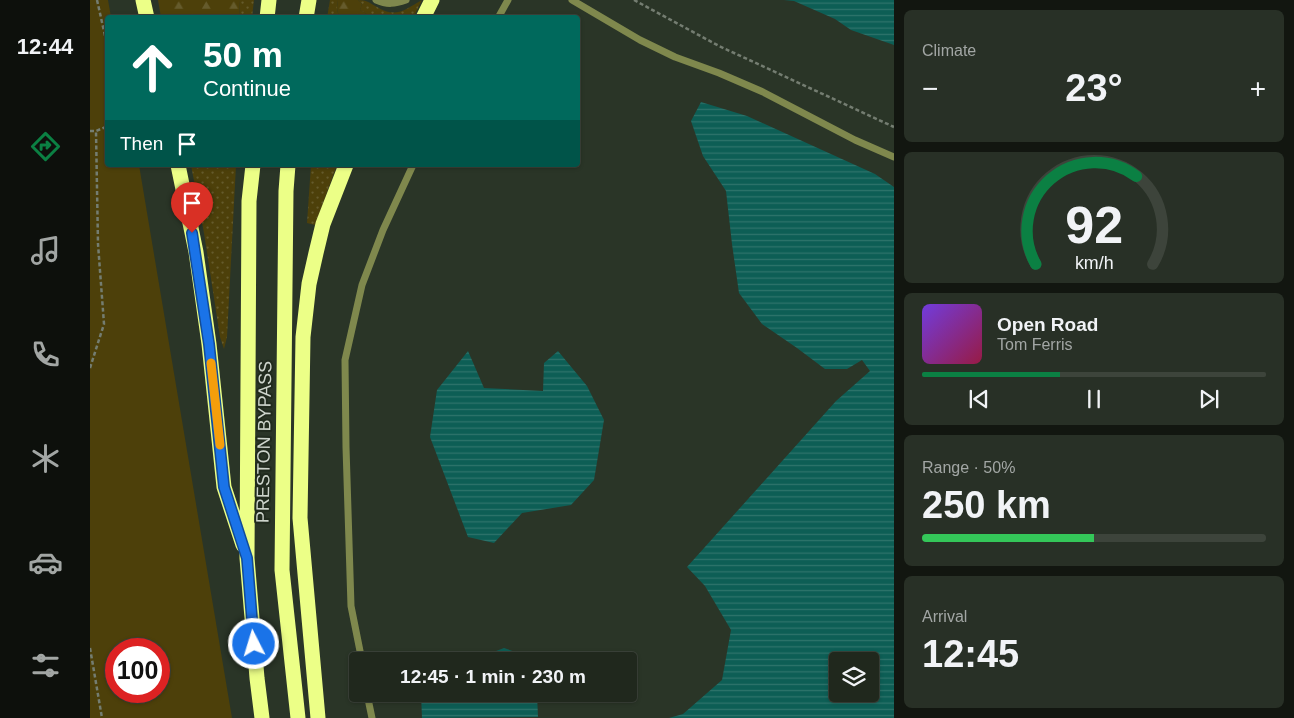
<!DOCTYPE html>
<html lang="en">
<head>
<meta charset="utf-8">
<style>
	body { margin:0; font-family:Helvetica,sans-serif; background:#283026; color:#f1f3f6; height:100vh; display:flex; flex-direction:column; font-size:19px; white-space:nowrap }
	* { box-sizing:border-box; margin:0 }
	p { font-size:16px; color:#a2a6a4 }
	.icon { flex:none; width:28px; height:28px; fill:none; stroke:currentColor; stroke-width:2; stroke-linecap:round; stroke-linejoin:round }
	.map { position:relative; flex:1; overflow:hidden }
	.side { display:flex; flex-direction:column; gap:10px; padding:10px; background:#121610; width:400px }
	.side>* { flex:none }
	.guide { position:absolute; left:15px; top:15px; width:475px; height:152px; border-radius:5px; box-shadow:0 1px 4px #0004,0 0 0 1px #3d443b; background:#00695c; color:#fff; overflow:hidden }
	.fabs { position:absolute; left:739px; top:652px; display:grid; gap:10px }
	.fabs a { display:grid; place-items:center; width:50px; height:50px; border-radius:5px; background:#20281d; box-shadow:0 1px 4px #0004,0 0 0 1px #3d443b; font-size:25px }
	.speed { position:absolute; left:15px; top:638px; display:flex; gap:10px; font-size:25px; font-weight:700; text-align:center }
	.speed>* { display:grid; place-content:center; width:65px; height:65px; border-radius:50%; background:#20281d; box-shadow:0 1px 4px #0004,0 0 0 1px #3d443b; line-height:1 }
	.speed .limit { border:8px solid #d22; background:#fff; color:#111 }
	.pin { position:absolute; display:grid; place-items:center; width:42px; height:42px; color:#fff; margin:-51px -21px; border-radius:50% 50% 50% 0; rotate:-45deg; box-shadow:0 0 5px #0007 }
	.pin .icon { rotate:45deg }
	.me { position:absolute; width:55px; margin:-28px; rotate:355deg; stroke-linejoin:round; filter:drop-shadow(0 0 4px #0008) }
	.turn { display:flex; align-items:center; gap:18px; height:105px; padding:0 15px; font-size:22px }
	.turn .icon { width:65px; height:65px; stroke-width:2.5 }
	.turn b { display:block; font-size:35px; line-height:42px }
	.then { display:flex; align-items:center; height:48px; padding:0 15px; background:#0003; gap:10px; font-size:19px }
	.big { font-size:38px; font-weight:800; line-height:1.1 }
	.side .card { flex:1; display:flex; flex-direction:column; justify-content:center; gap:8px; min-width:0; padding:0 18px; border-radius:8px; background:#283026 }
	.side .dial { align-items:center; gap:0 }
	.dial svg { height:130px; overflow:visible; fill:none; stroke:#3d443b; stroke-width:7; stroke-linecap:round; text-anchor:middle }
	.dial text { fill:#f1f3f6; stroke:none }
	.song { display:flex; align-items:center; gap:15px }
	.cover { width:60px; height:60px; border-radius:8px; background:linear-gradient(135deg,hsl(260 70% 55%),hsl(340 70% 35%)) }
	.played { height:5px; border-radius:2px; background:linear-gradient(90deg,#0b8043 40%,#3d443b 40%) }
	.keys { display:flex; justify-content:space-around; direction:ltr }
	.heat { display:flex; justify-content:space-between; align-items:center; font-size:28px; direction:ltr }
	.charge { height:8px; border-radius:4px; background:linear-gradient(90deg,#34c759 50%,#3d443b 0) }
	.trip { position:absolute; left:259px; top:652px; width:288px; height:50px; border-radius:5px; background:#20281d; box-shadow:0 1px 4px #0004,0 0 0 1px #3d443b; font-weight:800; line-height:50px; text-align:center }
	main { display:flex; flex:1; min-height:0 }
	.dock { display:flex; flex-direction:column; width:90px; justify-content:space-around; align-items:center; background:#0d100c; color:#a2a6a4 }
	.dock .icon { width:35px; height:35px }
	.dock .current { color:#0b8043 }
	.dock b { font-size:22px; color:#f1f3f6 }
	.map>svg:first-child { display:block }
	.grass { fill:url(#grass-dots) }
	.forest { fill:url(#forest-firs) }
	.park { fill:#4d400a; fill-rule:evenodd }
	.water { fill:url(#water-rules); fill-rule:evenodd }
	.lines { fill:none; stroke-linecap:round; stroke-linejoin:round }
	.path { stroke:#747d71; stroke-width:2.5; stroke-dasharray:4 2.5; stroke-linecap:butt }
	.service { stroke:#7f884d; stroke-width:7 }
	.motorway { stroke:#ecff87; stroke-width:15 }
	.route-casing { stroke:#114b97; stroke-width:12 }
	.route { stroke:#1a73e8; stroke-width:9 }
	.slow { stroke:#f59e0b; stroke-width:9 }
	.labels { text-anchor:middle; stroke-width:4; stroke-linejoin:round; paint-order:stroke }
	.street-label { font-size:18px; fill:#cdd4cb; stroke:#212b1e }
</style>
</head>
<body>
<main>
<nav class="dock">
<b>12:44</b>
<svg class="icon current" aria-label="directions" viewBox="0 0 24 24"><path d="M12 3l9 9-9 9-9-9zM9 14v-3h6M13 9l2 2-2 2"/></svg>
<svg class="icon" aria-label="music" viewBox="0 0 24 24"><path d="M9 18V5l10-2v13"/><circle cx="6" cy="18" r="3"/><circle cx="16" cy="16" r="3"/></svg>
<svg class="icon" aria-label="phone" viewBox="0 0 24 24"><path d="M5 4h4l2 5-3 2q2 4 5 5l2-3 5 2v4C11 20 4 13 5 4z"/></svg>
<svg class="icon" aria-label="climate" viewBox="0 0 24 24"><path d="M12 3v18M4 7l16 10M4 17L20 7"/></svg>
<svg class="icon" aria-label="car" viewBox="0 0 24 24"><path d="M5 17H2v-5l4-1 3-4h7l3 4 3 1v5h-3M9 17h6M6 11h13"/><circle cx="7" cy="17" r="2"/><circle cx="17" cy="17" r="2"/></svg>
<svg class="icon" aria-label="filters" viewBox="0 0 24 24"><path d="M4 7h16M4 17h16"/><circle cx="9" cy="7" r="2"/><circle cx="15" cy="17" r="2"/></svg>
</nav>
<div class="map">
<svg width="804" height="718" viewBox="0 0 804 718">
	<defs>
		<pattern id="grass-dots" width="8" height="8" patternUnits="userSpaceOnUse" patternTransform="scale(1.25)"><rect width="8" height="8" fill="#4d400a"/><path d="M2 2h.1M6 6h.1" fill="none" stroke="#655b2c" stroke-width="1.8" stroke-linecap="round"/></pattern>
		<pattern id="forest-firs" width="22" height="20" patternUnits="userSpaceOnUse" patternTransform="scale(1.25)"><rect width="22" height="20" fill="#4d400a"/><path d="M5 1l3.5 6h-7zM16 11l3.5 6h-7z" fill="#655b2c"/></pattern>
		<pattern id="water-rules" width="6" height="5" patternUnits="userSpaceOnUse" patternTransform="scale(1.25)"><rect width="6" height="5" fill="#0d5e55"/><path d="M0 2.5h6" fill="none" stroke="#2f746c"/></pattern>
	</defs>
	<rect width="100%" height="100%" fill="#2a3527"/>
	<!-- grass -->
	<path class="grass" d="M149,0h15l-2,17h-12z
		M240,0h8l-1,8 2,10h-12z
		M268,0c10,0 11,3 19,7 19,12 29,2 45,-7l-9,18 -45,-1v-2l-8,-5 2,-6z
		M101,165h45l-9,172 -3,12 -4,-12 -16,-104z
		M221,165h26l-22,60 -8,-2z"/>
	<!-- forest -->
	<path class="forest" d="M68,0h81l1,17h-79z
		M248,0h20l4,4 -2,6 8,5v2h-29l-2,-9z"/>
	<!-- park -->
	<path class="park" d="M0,0h18l3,17 -3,1v147h31l93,553h-142zM26,649h43v42h-43z"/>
	<!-- water -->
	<path class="water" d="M694,0h110v45l-43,-15 -16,-11 -41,-18z
		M611,102l46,14 128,58 19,13v531h-225l14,-4 39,-34 9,-50 -26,-44 -18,-19 149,-166 34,-30 -8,-11 -15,9h-22l-28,-21 -35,-24 -23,-31 -7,-49 -6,-53 -23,-35 -12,-35zM748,661h32v33h-32z
		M378,351l16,37 59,3 1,-28 14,-12 29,35 17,34 -10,60 -23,25 -49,8 -28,30 -26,-6 -38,-100 7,-47z
		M414,648l32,11v2h-66z
		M331,694h116l1,23 -116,1z"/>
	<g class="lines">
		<!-- path -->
		<path class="path" d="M7,0l11,49
			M544,0l85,46 175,81
			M0,131h6l12,-5
			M0,368l14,-44 -6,-80 -2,-113
			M0,648l12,70"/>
		<!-- service -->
		<path class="service" d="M286,0c11,5 19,4 30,0
			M482,0l68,40 35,17 44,16 44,19 92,48 39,17
			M408,18l10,-18
			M272,661l-11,-55 -5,-159 -1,-87 17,-75 21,-55 30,-65
			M277,694l5,24"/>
		<!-- motorway -->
		<path class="motorway" d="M53,0l4,18
			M177,18l2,-18
			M216,18l3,-18
			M333,18l9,-18
			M88,165l18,87 13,92 15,143 19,58
			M163,165l-4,36 -2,357 10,120 5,40
			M198,165l-2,26 -4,379 16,148
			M228,718l-18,-200 3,-181 6,-53 7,-31 7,-29 23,-59"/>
	</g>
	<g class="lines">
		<defs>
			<path id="route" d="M102,233l17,111 15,143 23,71 7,86"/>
		</defs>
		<!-- route casing -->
		<use href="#route" class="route-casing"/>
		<!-- route -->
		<use href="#route" class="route"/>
		<!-- slow -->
		<path class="slow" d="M121,363l9,82"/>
	</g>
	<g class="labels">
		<!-- street labels -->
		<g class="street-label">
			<text transform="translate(174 442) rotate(-89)" y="6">PRESTON BYPASS</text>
		</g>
	</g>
</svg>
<div class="fabs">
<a><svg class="icon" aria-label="layers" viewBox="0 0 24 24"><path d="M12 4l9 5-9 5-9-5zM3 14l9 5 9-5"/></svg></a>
</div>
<div class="speed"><div class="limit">100</div></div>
<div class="pin" style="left:102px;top:233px;background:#d93025"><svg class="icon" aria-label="arrive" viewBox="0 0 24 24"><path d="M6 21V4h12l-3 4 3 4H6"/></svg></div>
<svg class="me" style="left:164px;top:644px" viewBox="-20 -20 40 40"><circle r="17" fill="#1a73e8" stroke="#fff" stroke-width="3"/><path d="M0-11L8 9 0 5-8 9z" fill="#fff"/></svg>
<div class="trip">12:45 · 1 min · 230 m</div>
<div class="guide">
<div class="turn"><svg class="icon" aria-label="ahead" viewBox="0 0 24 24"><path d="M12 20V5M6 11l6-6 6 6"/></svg><div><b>50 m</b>Continue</div></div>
<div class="then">Then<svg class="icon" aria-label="arrive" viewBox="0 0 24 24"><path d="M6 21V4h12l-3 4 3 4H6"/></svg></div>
</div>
</div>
<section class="side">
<div class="card"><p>Climate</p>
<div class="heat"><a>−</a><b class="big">23°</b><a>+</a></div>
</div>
<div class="card dial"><svg viewBox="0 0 100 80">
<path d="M14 69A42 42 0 1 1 86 69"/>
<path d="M14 69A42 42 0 0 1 76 15" stroke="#0b8043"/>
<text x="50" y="56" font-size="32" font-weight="700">92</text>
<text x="50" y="72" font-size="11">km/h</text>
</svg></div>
<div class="card">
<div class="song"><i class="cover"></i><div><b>Open Road</b><p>Tom Ferris</p></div></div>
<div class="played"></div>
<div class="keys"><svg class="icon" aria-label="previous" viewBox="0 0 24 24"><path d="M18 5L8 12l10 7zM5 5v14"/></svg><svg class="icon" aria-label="pause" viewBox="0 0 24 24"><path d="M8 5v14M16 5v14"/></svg><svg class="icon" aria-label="next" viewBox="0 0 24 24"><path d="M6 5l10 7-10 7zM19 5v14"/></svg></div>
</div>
<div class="card"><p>Range · 50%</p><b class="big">250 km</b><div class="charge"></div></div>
<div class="card"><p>Arrival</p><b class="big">12:45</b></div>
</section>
</main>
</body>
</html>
